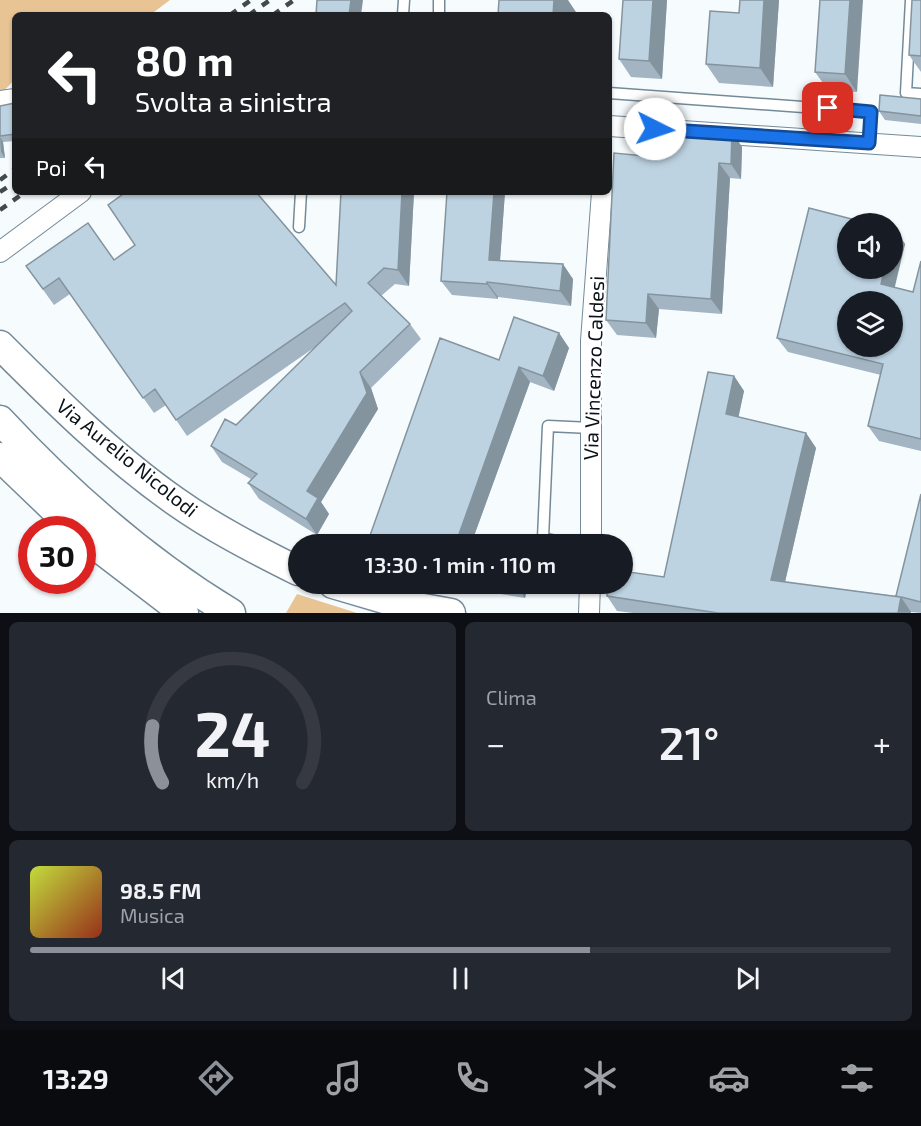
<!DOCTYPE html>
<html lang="it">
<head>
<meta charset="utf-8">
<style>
	body { margin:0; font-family:"Exo 2",sans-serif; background:#242831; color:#f1f3f6; height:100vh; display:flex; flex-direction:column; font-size:22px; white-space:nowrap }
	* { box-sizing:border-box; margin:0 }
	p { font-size:20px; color:#9ea1a6 }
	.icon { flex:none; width:33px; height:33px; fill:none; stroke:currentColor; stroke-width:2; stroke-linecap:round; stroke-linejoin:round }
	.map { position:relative; height:613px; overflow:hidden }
	.drawer { display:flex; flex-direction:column; gap:9px; padding:9px; background:#0d0f14; flex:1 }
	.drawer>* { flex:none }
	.hud { position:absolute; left:12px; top:12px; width:600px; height:183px; border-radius:9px; box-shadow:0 2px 4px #0004; background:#202124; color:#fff; overflow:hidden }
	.controls { position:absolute; left:837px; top:213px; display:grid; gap:12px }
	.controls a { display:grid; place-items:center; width:66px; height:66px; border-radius:50%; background:#171b24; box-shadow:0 2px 4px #0004; font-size:30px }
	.speed { position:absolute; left:18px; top:516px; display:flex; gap:12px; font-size:30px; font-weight:700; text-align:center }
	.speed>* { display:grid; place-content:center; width:78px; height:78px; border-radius:50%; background:#171b24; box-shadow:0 2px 4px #0004; line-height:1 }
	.speed .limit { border:9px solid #d22; background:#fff; color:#111 }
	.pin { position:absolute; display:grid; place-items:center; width:51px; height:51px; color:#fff; margin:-26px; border-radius:12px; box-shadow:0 3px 9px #0006 }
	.me { position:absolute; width:66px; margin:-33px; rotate:94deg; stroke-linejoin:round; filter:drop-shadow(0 0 4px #0008) }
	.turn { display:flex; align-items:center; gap:21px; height:126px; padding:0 24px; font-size:27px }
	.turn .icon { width:78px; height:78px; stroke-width:2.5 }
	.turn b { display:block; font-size:42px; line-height:51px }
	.then { display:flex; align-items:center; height:57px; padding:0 24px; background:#0003; gap:12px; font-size:22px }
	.big { font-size:45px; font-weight:600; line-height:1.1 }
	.drawer .card { flex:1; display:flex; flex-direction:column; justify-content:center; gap:9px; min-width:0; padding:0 21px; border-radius:9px; background:#242831 }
	.drawer .dial { align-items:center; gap:0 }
	.dial svg { height:156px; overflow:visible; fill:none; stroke:#363941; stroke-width:7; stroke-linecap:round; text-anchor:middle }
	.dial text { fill:#f1f3f6; stroke:none }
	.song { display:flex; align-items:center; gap:18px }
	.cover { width:72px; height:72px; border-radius:9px; background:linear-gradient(135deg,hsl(70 70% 55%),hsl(10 70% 35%)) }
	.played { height:6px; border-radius:3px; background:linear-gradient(90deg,#8c9099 65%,#363941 65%) }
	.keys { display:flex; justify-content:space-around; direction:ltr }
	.heat { display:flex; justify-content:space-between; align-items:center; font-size:33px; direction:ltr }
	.drawer .tiles { flex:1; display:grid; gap:9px; grid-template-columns:1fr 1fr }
	.card:last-child { grid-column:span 2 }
	.trip { position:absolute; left:288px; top:534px; width:345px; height:60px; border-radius:30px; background:#171b24; box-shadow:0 2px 4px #0004; font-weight:600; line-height:60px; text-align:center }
	.dock { display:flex; height:96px; justify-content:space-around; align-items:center; background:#090b0e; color:#9ea1a6 }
	.dock .icon { width:42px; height:42px }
	.dock .selected { color:#8c9099 }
	.dock b { font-size:27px; color:#f1f3f6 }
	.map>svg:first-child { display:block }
	.green { fill:#e8c495 }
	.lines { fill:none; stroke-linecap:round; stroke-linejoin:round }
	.lane-casing { stroke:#758a98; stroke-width:13 }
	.street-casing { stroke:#758a98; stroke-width:22 }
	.secondary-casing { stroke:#758a98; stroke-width:31 }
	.lane { stroke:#fff; stroke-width:10 }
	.street { stroke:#fff; stroke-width:20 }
	.secondary { stroke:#fff; stroke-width:28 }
	.rail { stroke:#424a4e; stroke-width:4.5; stroke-dasharray:8 8; stroke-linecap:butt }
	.wall { fill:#a3b5c2 }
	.shaded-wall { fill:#84949e }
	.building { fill:#bdd3e2; stroke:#84949e; stroke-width:1.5; fill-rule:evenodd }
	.route-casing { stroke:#114b97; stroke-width:15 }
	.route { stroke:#1a73e8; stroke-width:10 }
	.labels { text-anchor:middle; stroke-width:4.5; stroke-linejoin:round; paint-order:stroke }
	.street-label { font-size:20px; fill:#0a1217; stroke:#fff }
</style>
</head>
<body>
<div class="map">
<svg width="921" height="613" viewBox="0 0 921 613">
	<rect width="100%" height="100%" fill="#f6fbfe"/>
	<!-- green -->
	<path class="green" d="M0,0h170l-20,15h-135v64l-13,14 -2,-1z
		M297,594l60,19h-71z"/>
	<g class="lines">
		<defs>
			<path id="lane" d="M911,0l-5,93 15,1
				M403,15l1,-15
				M439,15v-15
				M609,93l262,19 -2,31
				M299,227l2,-35
				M569,544l-26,-6 5,-112 43,2"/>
			<path id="street" d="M0,101l15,-2
				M609,126l312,21
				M0,252l81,-60
				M591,544v-203l11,-149
				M589,613l1,-29"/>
			<path id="secondary" d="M0,345c55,55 111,111 175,156 38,27 81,49 123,70
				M0,420c68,73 145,141 231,193
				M0,457l76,73
				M82,535l102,78
				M333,584l68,20 50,9"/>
		</defs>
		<!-- lane casing -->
		<use href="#lane" class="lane-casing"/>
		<!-- street casing -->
		<use href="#street" class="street-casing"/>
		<!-- secondary casing -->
		<use href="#secondary" class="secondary-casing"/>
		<!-- lane -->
		<use href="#lane" class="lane"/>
		<!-- street -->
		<use href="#street" class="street"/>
		<!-- secondary -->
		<use href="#secondary" class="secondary"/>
		<!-- rail -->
		<path class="rail" d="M230,15l21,-15
			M249,15l21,-15
			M273,15l21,-15
			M0,180l15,-11
			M0,192l15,-10
			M0,210l25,-18"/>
	</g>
	<!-- wall -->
	<path class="wall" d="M623,0h44l-5,79 -31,-2 -12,-18z
		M740,0h39l-6,87 -54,-4 -13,-19 33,-51z
		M820,0l37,92 -29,-2 -13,-18z
		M921,0v72l-12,-17z
		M921,99v25l-36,-4 -6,-9z
		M15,103v38l-12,1 2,16h-5v-52z
		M732,132l10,15 -1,32 -11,-1 -8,136 -63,-5 -3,29 -39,-3 -11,-15 60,-162z
		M414,192l-5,94 -14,-2 -14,12 29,28 11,15 -50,49 7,21 -57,93 8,12 -12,21 -58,-36 -11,-16 3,-4 -29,-17 -11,-16 25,-21 82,-80 -131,91 -21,-31 -12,8 -84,-119 -16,11 -28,-39 88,-6 222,25z
		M447,192h58l-5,68 73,19 -2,27 -73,-9v2l-46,-4 -11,-14z
		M895,229l10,15 -11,43 19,5 8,-31v190l-42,-10 -11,-15 13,-51 -93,-23 -11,-14z
		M559,333l10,15 -15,43 -24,-9 -57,157 -106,5 132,-184z
		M734,376l10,15 -6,26 68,16 10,15 -31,134 112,14 24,-102v119l-10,-1v1h-278l-16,-2 -10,-15 57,-19z
		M441,584h87l-3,14z"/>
	<!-- shaded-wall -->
	<path class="shaded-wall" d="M351,0h12l-2,15h-12z
		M554,0h14l10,15h-25z
		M653,0h14l-5,79 -13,-18z
		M764,0h15l-6,87 -13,-19z
		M850,0h13l-6,92 -12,-18z
		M732,132l10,15 -1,32 -10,-15z
		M0,137l3,5 2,16 -4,-6z
		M719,163l11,15 -8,136 -11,-15z
		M402,192h12l-5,94 -11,-16z
		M494,192h11l-6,83 -10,-15z
		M895,229l10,15 -13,55 -11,-15 4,-16h7v-30z
		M563,264l10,15 -2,27 -11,-15z
		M487,282l11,15v2l-11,-15z
		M648,294l11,15 -3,29 -10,-15z
		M559,333l10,15 -15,43 -11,-15z
		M519,367l11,15 -59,162 -13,-7z
		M360,372l11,16 7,21 -57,93 8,12 -12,21 -11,-16 1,-28z
		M734,376l10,15 -8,38 -10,-15z
		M806,433l10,15 -34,147 -11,-15z
		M515,584h13l-3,14z
		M901,597l10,15v1h-13z"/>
	<!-- building -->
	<path class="building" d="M317,0h34l-2,15h-33z
		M499,0h55l-1,15h-55z
		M623,0h30l-4,61 -30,-2z
		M740,0h24l-4,68 -54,-4 4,-53 29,2z
		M820,0h30l-5,74 -30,-2z
		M912,0h9v56l-12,-1z
		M880,95l41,4v17l-42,-5z
		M15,103v31l-15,2v-30z
		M668,128l64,4 -1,32 -12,-1 -8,136 -63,-5 -2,29 -40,-3 8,-167 52,5z
		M126,192h130l80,93 5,-93h61l-4,78 -14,-2 -16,15 42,41 -50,48 7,21 -60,98 11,7 -12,21 -58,-36 9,-9 -46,-28 14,-27 11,6 116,-114 -7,-8 -169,117 -21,-31 -12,9 -84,-120 -16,11 -17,-23 62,-43 26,37 21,-15 -27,-40z
		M447,192h47l-5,68 74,4 -3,27 -73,-9v2l-46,-3z
		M809,208l62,16h-23v44h37l-4,16 32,8 8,-31v178l-53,-13 15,-62 -106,-26zM848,302h44v44h-44z
		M514,317l45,16 -16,43 -24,-9 -61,170 48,7h-139l73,-206 59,22z
		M708,372l26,4 -8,38 80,19 -35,147 129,17 -4,-1 25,-102v108l-20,-5 -3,16h-180l-111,-17v-12h15v-13l42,6z"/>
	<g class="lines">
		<defs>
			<path id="route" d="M655,129l214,14 2,-31 -43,-4"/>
		</defs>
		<!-- route casing -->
		<use href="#route" class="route-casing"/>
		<!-- route -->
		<use href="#route" class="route"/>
	</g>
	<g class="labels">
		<!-- street labels -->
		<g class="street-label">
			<text transform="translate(594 368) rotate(-88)" y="7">Via Vincenzo Caldesi</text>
			<text transform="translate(127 458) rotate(39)" y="7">Via Aurelio Nicolodi</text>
		</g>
	</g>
</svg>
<div class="controls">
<a><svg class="icon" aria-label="sound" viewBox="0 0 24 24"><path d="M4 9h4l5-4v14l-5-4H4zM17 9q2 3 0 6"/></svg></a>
<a><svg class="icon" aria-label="layers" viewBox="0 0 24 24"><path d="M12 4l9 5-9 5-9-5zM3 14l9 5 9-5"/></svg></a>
</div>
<div class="speed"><div class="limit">30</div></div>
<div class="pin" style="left:828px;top:108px;background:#d93025"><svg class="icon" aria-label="arrive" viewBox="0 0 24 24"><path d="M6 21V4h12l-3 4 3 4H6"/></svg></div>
<svg class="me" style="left:655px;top:129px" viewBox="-20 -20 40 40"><circle r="19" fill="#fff"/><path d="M0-13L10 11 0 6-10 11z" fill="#1a73e8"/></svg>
<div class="trip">13:30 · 1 min · 110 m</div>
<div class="hud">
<div class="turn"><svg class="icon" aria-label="left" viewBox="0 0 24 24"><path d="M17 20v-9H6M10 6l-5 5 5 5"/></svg><div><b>80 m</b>Svolta a sinistra</div></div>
<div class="then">Poi<svg class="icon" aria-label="left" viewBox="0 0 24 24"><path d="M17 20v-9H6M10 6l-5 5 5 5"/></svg></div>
</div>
</div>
<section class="drawer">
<div class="tiles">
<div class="card dial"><svg viewBox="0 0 100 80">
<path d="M14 69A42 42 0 1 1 86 69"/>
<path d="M14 69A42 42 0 0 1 9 40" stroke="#8c9099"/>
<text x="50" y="56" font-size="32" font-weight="700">24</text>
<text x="50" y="72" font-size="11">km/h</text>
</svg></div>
<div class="card"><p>Clima</p>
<div class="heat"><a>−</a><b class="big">21°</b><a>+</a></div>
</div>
<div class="card">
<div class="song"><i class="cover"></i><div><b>98.5 FM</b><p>Musica</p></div></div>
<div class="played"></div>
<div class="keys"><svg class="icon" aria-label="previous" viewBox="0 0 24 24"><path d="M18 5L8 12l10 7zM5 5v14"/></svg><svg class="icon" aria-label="pause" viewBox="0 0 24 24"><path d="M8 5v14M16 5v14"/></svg><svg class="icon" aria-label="next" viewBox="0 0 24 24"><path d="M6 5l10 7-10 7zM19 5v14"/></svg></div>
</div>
</div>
</section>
<nav class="dock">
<b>13:29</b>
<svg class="icon selected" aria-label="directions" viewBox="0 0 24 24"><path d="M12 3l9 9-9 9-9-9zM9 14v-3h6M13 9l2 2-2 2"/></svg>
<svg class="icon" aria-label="music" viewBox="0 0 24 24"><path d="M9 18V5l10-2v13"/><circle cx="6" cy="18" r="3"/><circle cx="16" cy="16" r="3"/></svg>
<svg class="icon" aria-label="phone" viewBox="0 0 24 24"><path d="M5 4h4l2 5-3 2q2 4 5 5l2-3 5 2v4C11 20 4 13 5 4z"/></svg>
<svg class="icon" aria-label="climate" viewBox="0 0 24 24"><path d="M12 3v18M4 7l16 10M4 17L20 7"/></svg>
<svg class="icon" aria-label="car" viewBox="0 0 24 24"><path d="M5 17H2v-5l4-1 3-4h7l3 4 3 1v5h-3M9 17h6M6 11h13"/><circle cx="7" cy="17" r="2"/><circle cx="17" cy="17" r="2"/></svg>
<svg class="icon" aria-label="filters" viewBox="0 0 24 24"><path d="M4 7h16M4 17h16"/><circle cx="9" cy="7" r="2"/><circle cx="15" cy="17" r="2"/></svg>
</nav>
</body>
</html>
